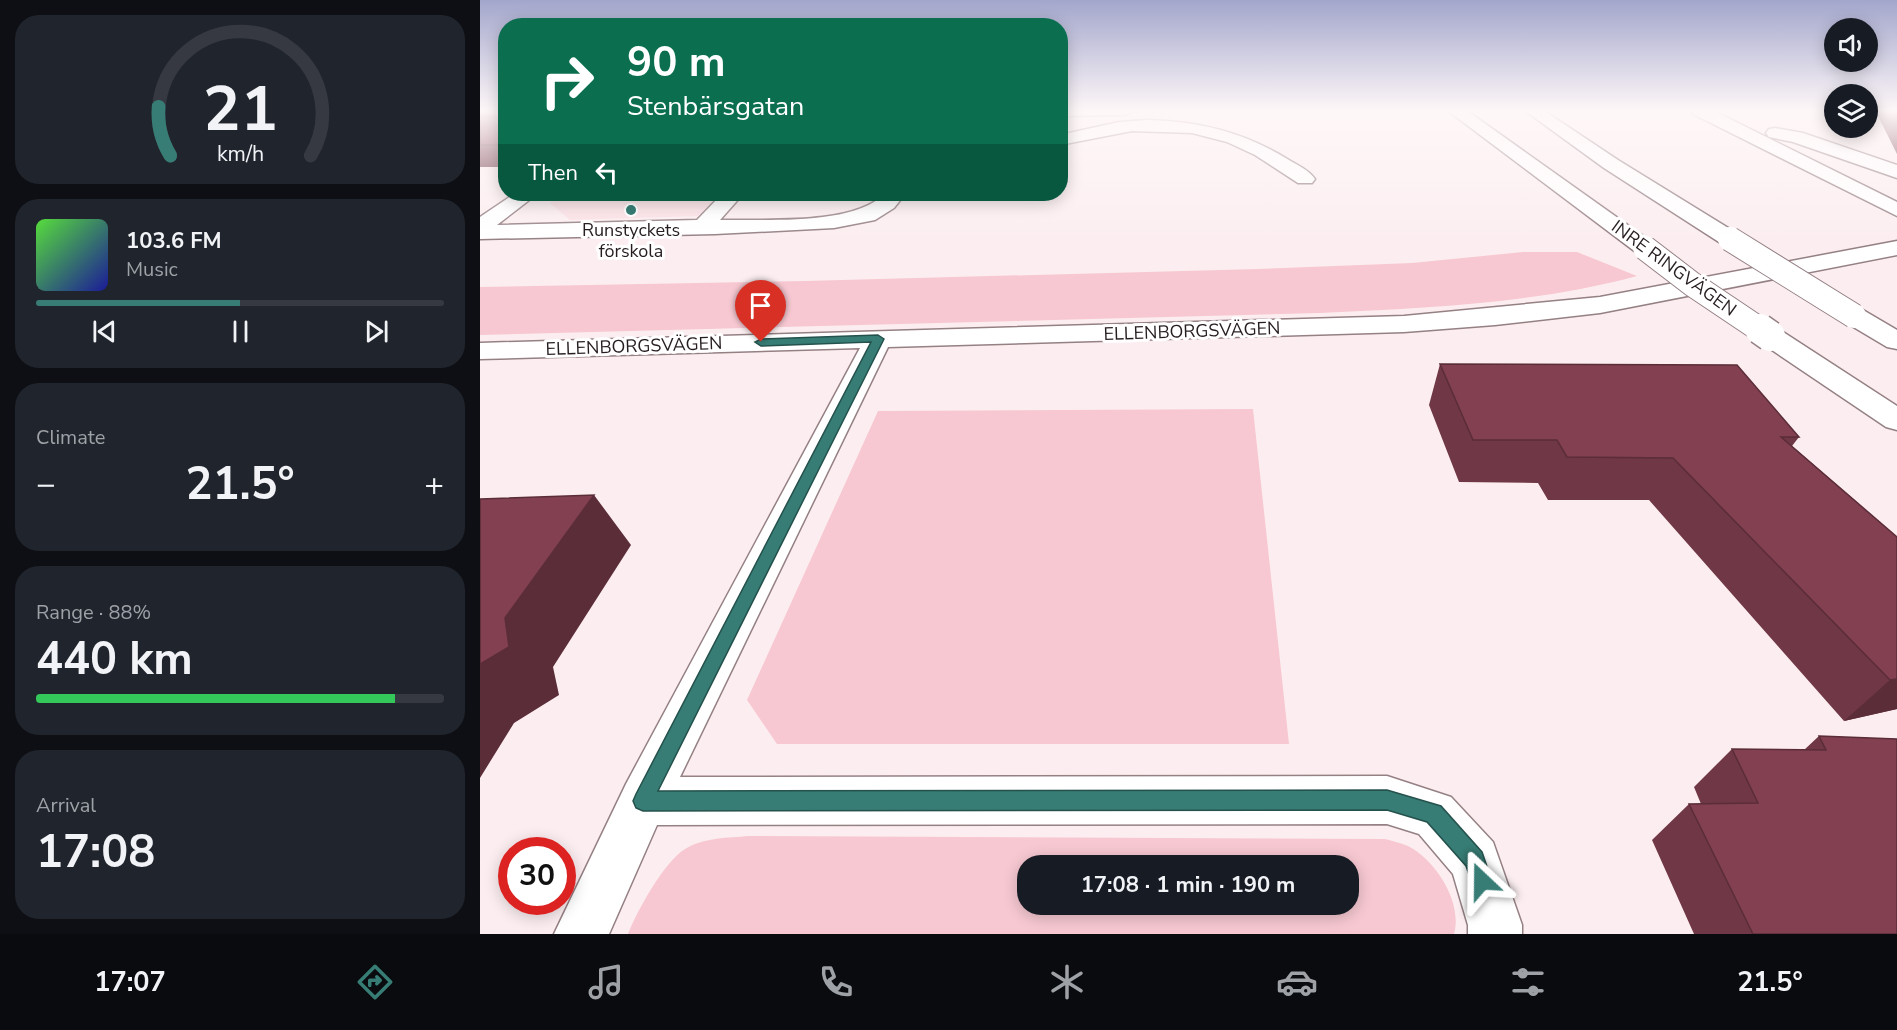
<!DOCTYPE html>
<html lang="en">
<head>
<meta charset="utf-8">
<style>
	body { margin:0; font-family:"Nunito Sans",sans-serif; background:#20242c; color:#f1f3f6; height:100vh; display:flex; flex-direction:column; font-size:22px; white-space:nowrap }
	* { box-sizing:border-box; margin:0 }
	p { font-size:20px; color:#9ea1a6 }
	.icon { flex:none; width:33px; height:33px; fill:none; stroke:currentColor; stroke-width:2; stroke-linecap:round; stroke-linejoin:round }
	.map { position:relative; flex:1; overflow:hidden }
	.side { display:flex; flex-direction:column; gap:15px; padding:15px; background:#0d0f14; width:480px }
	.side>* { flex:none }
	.guide { position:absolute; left:18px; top:18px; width:570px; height:183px; border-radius:24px; box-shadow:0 3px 15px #0003; background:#0b6e4f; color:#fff; overflow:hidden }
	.controls { position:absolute; left:1344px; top:18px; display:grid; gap:12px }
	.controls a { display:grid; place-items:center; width:54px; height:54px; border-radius:50%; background:#171b24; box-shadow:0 3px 15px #0003; font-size:30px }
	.speed { position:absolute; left:18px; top:837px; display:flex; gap:12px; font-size:30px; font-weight:700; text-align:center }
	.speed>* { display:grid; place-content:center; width:78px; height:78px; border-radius:50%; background:#171b24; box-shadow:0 3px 15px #0003; line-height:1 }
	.speed .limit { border:9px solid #d22; background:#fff; color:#111 }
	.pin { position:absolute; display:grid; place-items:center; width:51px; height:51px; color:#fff; margin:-62px -26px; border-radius:50% 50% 50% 0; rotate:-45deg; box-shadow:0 0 6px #0007 }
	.pin .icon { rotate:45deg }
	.me { position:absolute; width:66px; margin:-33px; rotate:337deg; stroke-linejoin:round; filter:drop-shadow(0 0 4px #0008) }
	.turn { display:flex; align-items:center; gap:21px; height:126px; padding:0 30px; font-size:27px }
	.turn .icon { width:78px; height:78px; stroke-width:2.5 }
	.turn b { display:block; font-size:42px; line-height:51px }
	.then { display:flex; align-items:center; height:57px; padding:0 30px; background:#0003; gap:12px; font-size:22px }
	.big { font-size:45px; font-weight:700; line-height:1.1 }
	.side .tile { flex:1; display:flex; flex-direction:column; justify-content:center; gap:9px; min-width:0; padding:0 21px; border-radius:24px; background:#20242c }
	.side .dial { align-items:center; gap:0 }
	.dial svg { height:156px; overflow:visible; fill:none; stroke:#363941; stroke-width:7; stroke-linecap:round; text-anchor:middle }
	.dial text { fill:#f1f3f6; stroke:none }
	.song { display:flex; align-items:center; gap:18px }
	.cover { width:72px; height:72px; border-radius:9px; background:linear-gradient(135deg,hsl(110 70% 55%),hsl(240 70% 35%)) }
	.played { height:6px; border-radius:3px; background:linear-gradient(90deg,#377d75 50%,#363941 50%) }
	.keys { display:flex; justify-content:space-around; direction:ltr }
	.heat { display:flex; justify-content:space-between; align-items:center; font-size:33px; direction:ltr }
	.charge { height:9px; border-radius:4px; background:linear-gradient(90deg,#34c759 88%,#363941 0) }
	.trip { position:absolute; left:537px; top:855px; width:342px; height:60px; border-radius:24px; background:#171b24; box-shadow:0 3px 15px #0003; font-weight:700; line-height:60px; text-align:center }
	.tabs { display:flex; height:96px; justify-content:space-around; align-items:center; background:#090b0e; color:#9ea1a6 }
	.tabs .icon { width:42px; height:42px }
	.tabs .active { color:#377d75 }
	.tabs b { font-size:27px; color:#f1f3f6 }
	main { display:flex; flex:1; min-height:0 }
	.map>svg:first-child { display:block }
	.built { fill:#fbe1e6 }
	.green { fill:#f7c8d1; fill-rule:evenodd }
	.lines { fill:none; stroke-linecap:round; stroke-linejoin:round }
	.minor-casing { stroke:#958084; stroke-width:3 }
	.highway-casing { stroke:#958084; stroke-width:3 }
	.minor { fill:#fff; fill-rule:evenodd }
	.highway { fill:#fff; fill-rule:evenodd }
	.highway-bridge-far1-casing { stroke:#958084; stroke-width:26; stroke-linecap:butt }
	.highway-bridge-casing { stroke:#958084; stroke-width:33; stroke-linecap:butt }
	.highway-bridge-far1 { stroke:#fff; stroke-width:24 }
	.highway-bridge { stroke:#fff; stroke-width:30 }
	.wall { fill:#703746 }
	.shaded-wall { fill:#5b2d39 }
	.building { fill:#824051; stroke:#5b2d39; stroke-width:1.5 }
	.route { fill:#377d75; stroke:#24514c; stroke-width:1.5 }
	.poi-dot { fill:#377d75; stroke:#fff; stroke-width:2 }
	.labels { text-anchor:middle; stroke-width:6; stroke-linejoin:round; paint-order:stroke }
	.far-poi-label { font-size:18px; fill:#261d1f; stroke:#fff }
	.far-street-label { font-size:18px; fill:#261d1f; stroke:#fff }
</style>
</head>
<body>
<main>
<section class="side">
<div class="tile dial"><svg viewBox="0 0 100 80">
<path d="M14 69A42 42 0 1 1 86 69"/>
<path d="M14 69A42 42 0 0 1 8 44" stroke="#377d75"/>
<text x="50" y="56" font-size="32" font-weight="700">21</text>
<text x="50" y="72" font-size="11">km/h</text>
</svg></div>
<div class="tile">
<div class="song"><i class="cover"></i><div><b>103.6 FM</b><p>Music</p></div></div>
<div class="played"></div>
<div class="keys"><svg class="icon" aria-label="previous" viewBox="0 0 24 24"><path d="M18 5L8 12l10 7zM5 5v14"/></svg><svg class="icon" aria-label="pause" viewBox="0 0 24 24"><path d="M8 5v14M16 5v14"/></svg><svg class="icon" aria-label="next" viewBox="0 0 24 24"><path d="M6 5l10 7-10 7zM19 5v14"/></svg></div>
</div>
<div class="tile"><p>Climate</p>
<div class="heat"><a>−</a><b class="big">21.5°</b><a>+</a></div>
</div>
<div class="tile"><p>Range · 88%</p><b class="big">440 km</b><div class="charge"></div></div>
<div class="tile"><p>Arrival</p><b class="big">17:08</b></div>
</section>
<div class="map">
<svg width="1417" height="934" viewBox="0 0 1417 934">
	<rect width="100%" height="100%" fill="#fceef0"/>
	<!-- built -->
	<path class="built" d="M83,194h158l-23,22 -128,4 -20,-17z"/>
	<!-- green -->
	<path class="green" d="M1043,252h54l60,24c-104,28 -210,32 -317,37l-840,22v-48l325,-6 453,-12 154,-6z
		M773,409l36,335h-512l-30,-44 131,-289z
		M269,836l636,3c8,2 16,4 23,7 28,14 55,57 46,88h-826c9,-23 36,-72 57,-85 20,-12 43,-11 64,-13zM548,866h320v38h-320z"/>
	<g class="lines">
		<defs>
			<path id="minor" d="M580,110h74l-8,5 -66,1z
				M1211,110h21l185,92v14l-204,-102z
				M666,120c53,1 98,12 143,40 8,5 20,10 26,19l-3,4h-14l-43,-28 -28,-13 -35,-9 -60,-2 -72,14v-10l59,-13z
				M1295,128l28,5 94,32v13l-104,-36 -24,-5 -3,-4 3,-4z
				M34,194h23l-40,31 200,-5 25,-26h21l-23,26c44,-1 133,6 164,-26h21l-11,14 -19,12 -41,8 -119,6 -235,5v-22z
				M1417,241v14l-297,58 -105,12 -91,7 -516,15 -208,430 707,-1 64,21 42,45 29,83v9h-54v-9l-15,-51 -34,-40 -32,-10 -730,1 -48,109h-55l72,-150 234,-436 -380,11v-16l924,-27 196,-19z"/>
			<path id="highway" d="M967,110h19l187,133 3,5 -3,5 -8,2 -8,-2z
				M1044,110h19l75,50 120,74 3,5 -3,5 -8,2 -8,-2 -118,-76z
				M1374,308l9,2 34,20v19l-10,-2 -42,-25 -4,-6 4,-6z
				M1290,328l10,2 117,76v24l-11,-3 -126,-85 -3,-6 3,-6z"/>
		</defs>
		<!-- minor casing -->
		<use href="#minor" class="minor-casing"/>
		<!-- highway casing -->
		<use href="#highway" class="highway-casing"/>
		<!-- minor -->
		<use href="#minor" class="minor"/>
		<!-- highway -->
		<use href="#highway" class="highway"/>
		<defs>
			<path id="highway-bridge-far1" d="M1250,239l124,77
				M1165,248l47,36 70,47"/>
			<path id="highway-bridge" d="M1280,329l10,7"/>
		</defs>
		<!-- highway-bridge-far1 casing -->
		<use href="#highway-bridge-far1" class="highway-bridge-far1-casing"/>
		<!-- highway-bridge casing -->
		<use href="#highway-bridge" class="highway-bridge-casing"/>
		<!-- highway-bridge-far1 -->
		<use href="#highway-bridge-far1" class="highway-bridge-far1"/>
		<!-- highway-bridge -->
		<use href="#highway-bridge" class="highway-bridge"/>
	</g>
	<!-- wall -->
	<path class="wall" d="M0,110h26v57h-26z
		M1395,110h22v44z
		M960,364l359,73 -7,9 105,91v172l-53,12 -195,-221h-101l-10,-17 -79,-1 -30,-77z
		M1339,736l78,3v195h-203l-42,-94 37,-36h12l-7,-17 38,-38 72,1z"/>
	<!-- shaded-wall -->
	<path class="shaded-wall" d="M26,139v21l-10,-15z
		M114,495l37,50 -78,122 6,28 -45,28 -34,55v-114l25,-46z
		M1417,679v30l-53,12 46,-41z"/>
	<!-- building -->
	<path class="building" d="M15,110h11v29l-10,6h-16v-27h15z
		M960,364l297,1 62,72h-18l116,100v142l-7,1 -217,-222 -106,-1 -10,-17h-84z
		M114,495l-89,123 4,29 -29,17v-165z
		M1339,736l78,3v195h-144l-64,-130 69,-1 -26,-54 94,1z"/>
	<!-- sky -->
	<linearGradient id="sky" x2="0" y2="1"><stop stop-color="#a3a6cc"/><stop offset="0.46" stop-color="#fef7f8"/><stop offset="1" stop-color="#fef7f8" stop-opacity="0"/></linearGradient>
	<rect width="1417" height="241" fill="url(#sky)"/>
	<!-- route -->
	<path class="route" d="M398,335l6,4 -226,452 729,-1 54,16 41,46 10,29 -3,8 -7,3 -8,-3 -8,-23 -39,-44 -40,-12 -744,1 -7,-3 -3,-7 3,-7 235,-452 -110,4 -6,-4 6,-3z"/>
	<!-- markers -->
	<circle class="poi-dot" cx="151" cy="210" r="6"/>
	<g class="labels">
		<!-- far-poi labels -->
		<g class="far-poi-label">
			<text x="151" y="236">Runstyckets<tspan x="151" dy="21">förskola</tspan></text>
		</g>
		<!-- far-street labels -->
		<g class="far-street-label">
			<text transform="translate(1194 268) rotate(36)" y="6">INRE RINGVÄGEN</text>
			<text transform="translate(712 331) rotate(-2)" y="6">ELLENBORGSVÄGEN</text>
			<text transform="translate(154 346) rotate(-2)" y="6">ELLENBORGSVÄGEN</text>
		</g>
	</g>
</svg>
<div class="controls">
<a><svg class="icon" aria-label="sound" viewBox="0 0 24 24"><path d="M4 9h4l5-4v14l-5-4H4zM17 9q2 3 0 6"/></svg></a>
<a><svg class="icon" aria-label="layers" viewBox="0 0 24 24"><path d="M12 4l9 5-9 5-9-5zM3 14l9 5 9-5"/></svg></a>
</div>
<div class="speed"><div class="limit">30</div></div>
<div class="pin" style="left:281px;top:342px;background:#d93025"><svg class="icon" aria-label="arrive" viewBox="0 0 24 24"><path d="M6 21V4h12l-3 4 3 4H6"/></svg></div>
<svg class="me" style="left:1002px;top:881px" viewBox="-20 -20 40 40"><path d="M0-17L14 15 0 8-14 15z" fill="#377d75" stroke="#fff" stroke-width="4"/></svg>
<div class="trip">17:08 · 1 min · 190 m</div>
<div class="guide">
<div class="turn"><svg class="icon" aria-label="right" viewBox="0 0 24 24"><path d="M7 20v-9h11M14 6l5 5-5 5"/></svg><div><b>90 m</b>Stenbärsgatan</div></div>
<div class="then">Then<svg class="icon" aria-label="left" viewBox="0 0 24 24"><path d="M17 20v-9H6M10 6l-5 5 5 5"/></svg></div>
</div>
</div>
</main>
<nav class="tabs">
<b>17:07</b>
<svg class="icon active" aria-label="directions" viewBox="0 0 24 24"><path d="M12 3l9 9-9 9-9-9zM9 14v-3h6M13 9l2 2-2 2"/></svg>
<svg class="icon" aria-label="music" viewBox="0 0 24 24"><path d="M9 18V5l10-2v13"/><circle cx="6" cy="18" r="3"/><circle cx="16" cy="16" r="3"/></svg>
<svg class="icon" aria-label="phone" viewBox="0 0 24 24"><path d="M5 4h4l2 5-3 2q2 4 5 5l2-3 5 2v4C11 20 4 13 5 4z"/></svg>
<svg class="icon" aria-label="climate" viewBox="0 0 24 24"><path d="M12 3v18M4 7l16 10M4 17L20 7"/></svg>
<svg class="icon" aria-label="car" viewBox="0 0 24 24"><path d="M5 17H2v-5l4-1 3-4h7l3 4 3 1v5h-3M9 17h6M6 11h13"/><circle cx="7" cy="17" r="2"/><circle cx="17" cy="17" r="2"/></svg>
<svg class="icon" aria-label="filters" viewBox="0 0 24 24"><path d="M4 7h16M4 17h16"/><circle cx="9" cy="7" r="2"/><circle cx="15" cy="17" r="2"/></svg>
<b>21.5°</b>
</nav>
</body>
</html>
